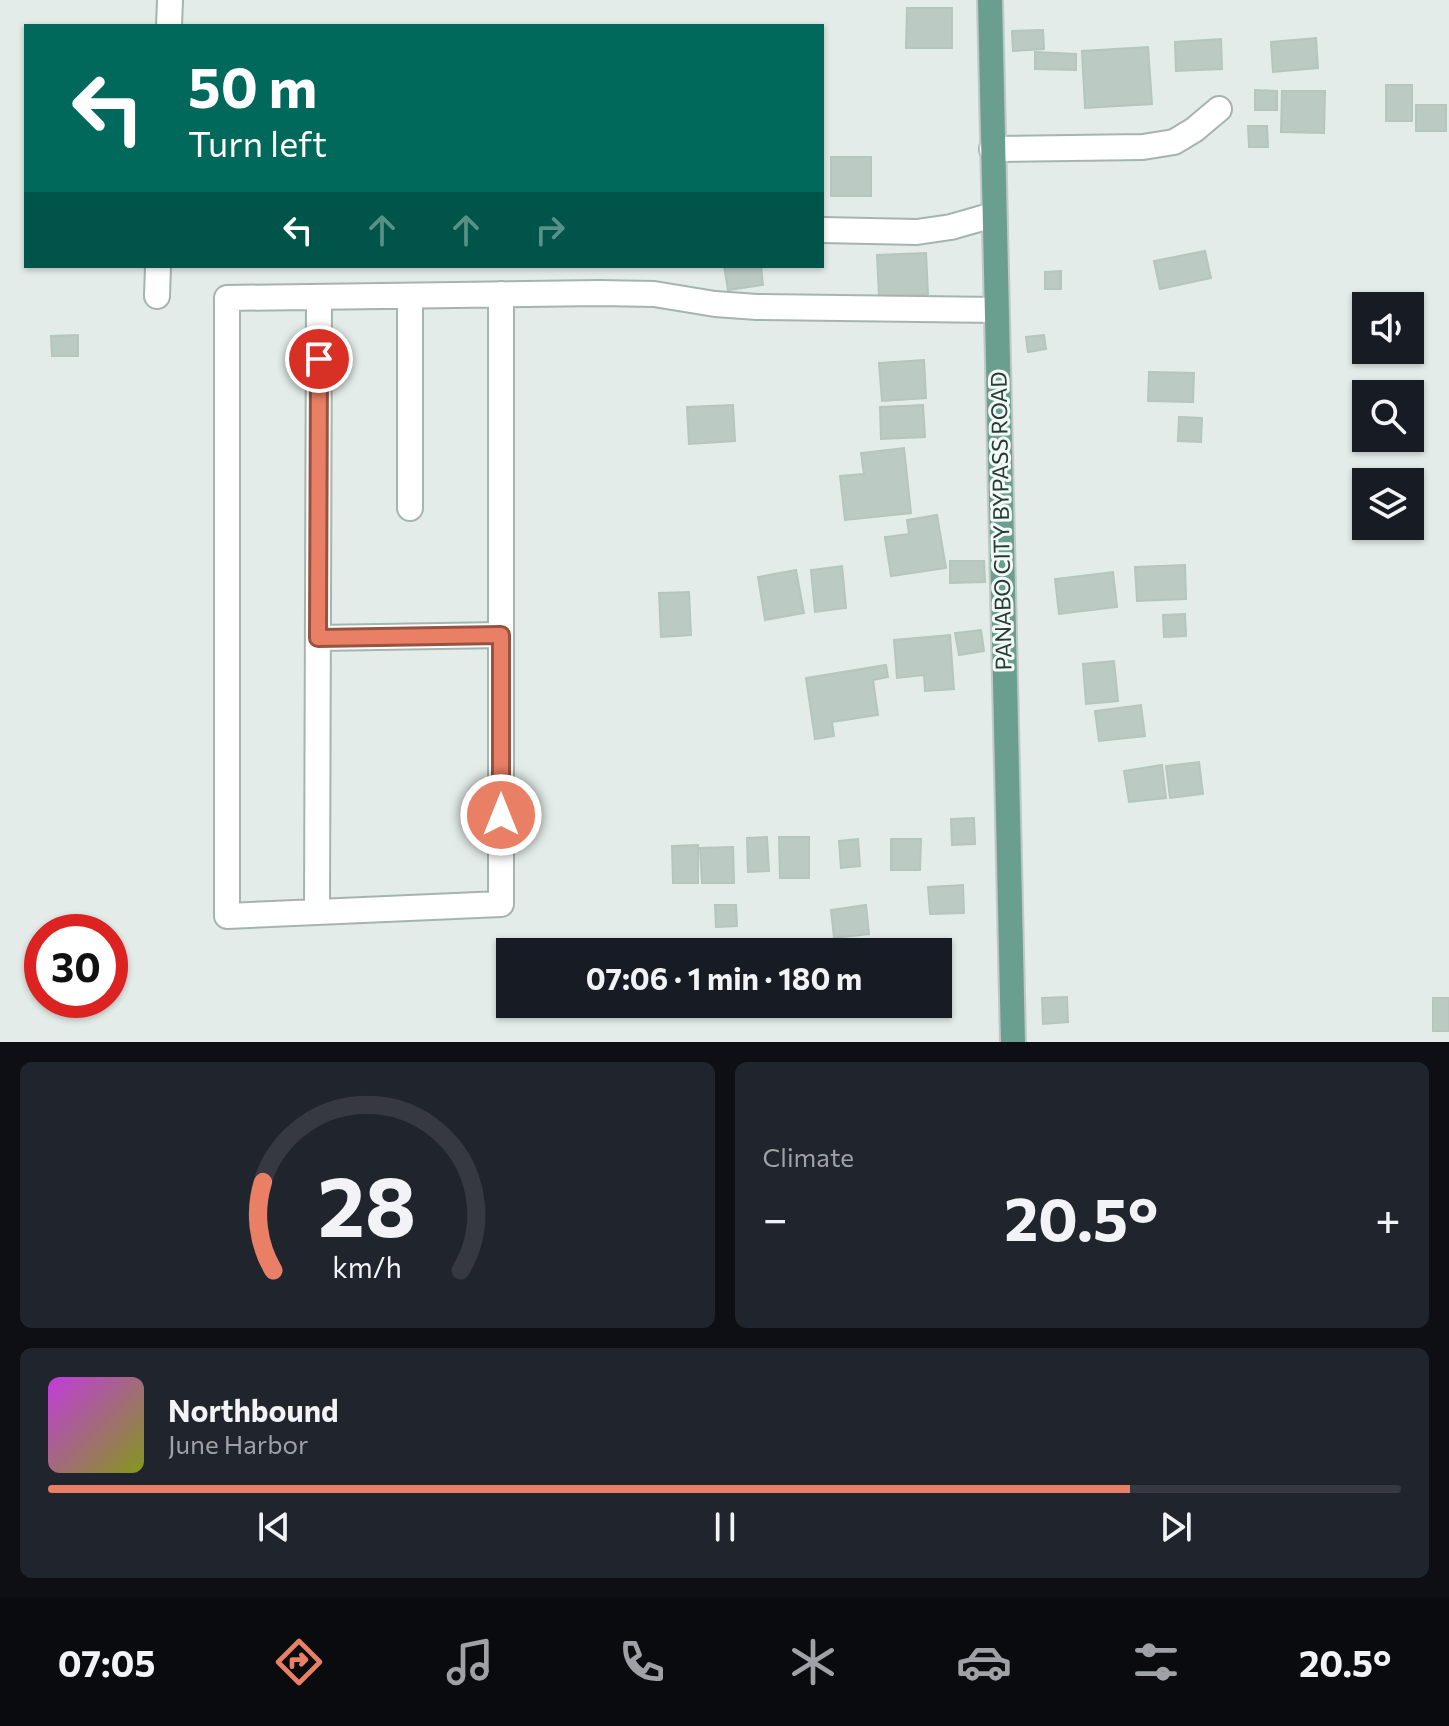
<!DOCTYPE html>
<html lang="en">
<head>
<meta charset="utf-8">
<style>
	body { margin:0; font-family:Commissioner,sans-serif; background:#20242c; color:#f1f3f6; height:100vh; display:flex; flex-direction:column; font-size:30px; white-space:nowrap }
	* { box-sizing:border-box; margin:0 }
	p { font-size:26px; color:#9ea1a6 }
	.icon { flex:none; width:44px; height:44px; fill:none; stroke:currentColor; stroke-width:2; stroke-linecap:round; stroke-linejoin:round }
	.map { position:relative; height:1042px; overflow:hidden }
	.drawer { display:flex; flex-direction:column; gap:20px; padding:20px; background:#0d0f14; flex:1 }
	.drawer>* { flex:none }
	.guide { position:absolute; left:24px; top:24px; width:800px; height:244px; border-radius:0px; box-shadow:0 2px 6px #0004; background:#00695c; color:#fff; overflow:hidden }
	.fabs { position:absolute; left:1352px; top:292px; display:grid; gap:16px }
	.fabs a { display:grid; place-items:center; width:72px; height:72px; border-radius:0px; background:#171b24; box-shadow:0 2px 6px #0004; font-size:40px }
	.speed { position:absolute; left:24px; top:914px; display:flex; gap:16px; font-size:40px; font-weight:700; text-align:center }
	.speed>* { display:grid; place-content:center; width:104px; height:104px; border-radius:50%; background:#171b24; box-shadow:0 2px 6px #0004; line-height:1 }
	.speed .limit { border:12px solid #d22; background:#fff; color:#111 }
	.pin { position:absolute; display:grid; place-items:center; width:68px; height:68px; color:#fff; margin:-34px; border:4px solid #fff; border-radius:50%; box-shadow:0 2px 8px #0007 }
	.me { position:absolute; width:88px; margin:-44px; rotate:0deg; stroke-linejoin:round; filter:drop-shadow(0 0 6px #0008) }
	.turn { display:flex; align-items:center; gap:28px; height:168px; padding:0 32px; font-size:36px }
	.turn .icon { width:104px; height:104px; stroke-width:2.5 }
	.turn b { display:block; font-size:56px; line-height:68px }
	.lanes { display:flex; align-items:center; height:76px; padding:0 32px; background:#0003; justify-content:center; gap:40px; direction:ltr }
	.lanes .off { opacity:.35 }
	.big { font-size:60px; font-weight:700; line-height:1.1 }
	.drawer .card { flex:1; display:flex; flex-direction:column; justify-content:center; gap:12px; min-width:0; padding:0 28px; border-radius:12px; background:#20242c }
	.drawer .dial { align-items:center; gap:0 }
	.dial svg { height:208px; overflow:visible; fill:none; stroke:#363941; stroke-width:7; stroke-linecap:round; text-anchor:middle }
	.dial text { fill:#f1f3f6; stroke:none }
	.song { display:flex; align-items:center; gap:24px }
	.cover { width:96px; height:96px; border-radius:12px; background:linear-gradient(135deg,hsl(290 70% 55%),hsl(70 70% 35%)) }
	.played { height:8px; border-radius:4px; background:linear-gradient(90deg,#e97f64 80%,#363941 80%) }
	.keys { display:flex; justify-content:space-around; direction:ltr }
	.heat { display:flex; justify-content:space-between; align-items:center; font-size:44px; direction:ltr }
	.drawer .tiles { flex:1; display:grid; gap:20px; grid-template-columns:1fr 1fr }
	.card:last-child { grid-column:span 2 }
	.trip { position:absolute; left:496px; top:938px; width:456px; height:80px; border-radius:0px; background:#171b24; box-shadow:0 2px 6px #0004; font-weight:700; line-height:80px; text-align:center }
	.tab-bar { display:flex; height:128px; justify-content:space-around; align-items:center; background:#090b0e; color:#9ea1a6 }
	.tab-bar .icon { width:56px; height:56px }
	.tab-bar .on { color:#e97f64 }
	.tab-bar b { font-size:36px; color:#f1f3f6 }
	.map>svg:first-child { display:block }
	.building { fill:#bbcac3; stroke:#b6c5be; stroke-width:2 }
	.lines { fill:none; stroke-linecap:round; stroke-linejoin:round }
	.minor-casing { stroke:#a6b4af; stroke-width:28 }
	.major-casing { stroke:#c2c8c6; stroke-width:28 }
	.minor { stroke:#fff; stroke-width:24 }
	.major { stroke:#6a9f8f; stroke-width:24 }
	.route-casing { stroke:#975341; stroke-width:20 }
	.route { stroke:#e97f64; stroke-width:14 }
	.labels { text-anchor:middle; stroke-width:6; stroke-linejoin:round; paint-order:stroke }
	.street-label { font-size:22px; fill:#243c35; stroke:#f3f9f6 }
</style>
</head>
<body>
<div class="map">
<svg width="1449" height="1042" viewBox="0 0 1449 1042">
	<rect width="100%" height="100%" fill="#e3ece8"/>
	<!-- building -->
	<path class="building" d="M907,8h45v40h-46z
		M1043,30l1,19 -31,2 -1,-20z
		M1316,38l2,30 -45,4 -2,-30z
		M1221,39l1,30 -46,2 -1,-29z
		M1148,47l4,57 -67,4 -3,-57z
		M1035,52l41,2v16l-41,-1z
		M1386,85h26v36h-26z
		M1255,90l22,1v19h-22z
		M1282,91h43l-1,42 -43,-1z
		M1416,105h30v26h-30z
		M1248,126h19l1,21h-19z
		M831,157h40v39h-40z
		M1205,251l6,27 -51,11 -6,-28z
		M926,253l2,41 -49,2 -2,-41z
		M724,266h37l2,19 -35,5z
		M1061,271v18h-16v-17z
		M78,335v21h-26l-1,-20z
		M1044,335l2,14 -18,3 -2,-15z
		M924,360l2,38 -44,3 -3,-38z
		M1149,372l45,1 -1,29 -45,-1z
		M733,405l2,36 -46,3 -2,-37z
		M923,405l2,32 -44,2 -1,-32z
		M1179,417l23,1 -1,24 -23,-1z
		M904,448l7,65 -66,7 -5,-44 24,-2 -3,-21z
		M937,515l9,53 -55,8 -6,-39 24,-3 -2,-14z
		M950,561h34l1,21 -35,1z
		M1185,565l1,34 -49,2 -2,-34z
		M842,566l4,42 -31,4 -4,-42z
		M796,570l8,43 -39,7 -7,-43z
		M1113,572l4,35 -58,7 -4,-35z
		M689,592l2,43 -30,2 -2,-44z
		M1185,614l1,22 -22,1 -1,-22z
		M981,630l3,21 -25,4 -4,-22z
		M950,635l4,54 -29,2 -1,-16 -27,3 -3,-38z
		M1114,661l4,40 -32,3 -3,-40z
		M886,665l2,12 -15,3 5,35 -46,7 2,14 -19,3 -9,-61z
		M1141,705l4,31 -46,5 -4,-30z
		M1199,762l4,32 -33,4 -4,-32z
		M1162,765l4,33 -37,4 -5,-31z
		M974,818l1,26 -23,1 -1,-26z
		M767,837l2,34 -21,1 -1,-34z
		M779,837h30v41h-29z
		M858,839l2,27 -19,2 -2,-27z
		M891,839h30l-1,31h-29z
		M698,845v38h-25l-1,-37z
		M733,847l1,36h-32l-2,-35z
		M963,885l1,28 -34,1 -2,-27z
		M715,905h21l1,21 -21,1z
		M866,905l3,29 -35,4 -3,-28z
		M1067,997l1,25 -25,2 -1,-26z
		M1433,998h16v33h-16z"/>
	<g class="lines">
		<defs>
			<path id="minor" d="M169,26l1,-26
				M992,149l151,-2 31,-5 20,-12 25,-21
				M822,230l95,2 34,-5 42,-12
				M501,294v610l-274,12v-618l372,-5 55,1 61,10 42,3 239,3
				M157,296l1,-30
				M410,296v212
				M318,638l183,-3
				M317,912l2,-615"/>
			<path id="major" d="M990,0l23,1042"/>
		</defs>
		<!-- minor casing -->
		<use href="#minor" class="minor-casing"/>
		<!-- major casing -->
		<use href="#major" class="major-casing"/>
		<!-- minor -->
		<use href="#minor" class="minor"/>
		<!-- major -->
		<use href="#major" class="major"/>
	</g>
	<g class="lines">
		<defs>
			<path id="route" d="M319,359l-1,279 183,-3v180"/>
		</defs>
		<!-- route casing -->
		<use href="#route" class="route-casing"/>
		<!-- route -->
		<use href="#route" class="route"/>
	</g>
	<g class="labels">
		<!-- street labels -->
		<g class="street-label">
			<text transform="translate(1001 521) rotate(-91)" y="8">PANABO CITY BYPASS ROAD</text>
		</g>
	</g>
</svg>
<div class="fabs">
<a><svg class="icon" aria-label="sound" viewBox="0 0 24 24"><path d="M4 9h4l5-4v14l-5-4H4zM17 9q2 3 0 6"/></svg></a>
<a><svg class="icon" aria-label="search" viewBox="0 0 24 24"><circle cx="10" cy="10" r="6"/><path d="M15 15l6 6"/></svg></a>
<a><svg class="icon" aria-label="layers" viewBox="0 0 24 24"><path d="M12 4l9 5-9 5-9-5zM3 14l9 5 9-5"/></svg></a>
</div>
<div class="speed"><div class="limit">30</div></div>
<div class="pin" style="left:319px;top:359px;background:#d93025"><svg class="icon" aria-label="arrive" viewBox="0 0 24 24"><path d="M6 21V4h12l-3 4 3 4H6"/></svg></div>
<svg class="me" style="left:501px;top:815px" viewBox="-20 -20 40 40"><circle r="17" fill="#e97f64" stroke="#fff" stroke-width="3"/><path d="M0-11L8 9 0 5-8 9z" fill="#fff"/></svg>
<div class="trip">07:06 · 1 min · 180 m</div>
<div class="guide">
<div class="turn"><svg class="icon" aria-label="left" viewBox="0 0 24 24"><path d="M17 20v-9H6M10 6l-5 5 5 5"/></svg><div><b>50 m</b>Turn left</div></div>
<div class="lanes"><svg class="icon" aria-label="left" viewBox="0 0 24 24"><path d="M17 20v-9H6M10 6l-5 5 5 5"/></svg><svg class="icon off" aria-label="ahead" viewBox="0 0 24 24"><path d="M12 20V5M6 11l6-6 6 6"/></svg><svg class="icon off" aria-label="ahead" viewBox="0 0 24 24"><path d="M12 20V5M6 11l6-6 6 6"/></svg><svg class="icon off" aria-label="right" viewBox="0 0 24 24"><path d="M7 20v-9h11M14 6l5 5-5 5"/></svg></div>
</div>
</div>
<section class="drawer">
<div class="tiles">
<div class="card dial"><svg viewBox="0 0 100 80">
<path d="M14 69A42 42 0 1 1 86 69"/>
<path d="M14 69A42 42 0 0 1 10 35" stroke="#e97f64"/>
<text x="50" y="56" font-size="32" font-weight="700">28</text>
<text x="50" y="72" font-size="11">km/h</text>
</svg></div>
<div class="card"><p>Climate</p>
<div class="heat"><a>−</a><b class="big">20.5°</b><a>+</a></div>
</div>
<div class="card">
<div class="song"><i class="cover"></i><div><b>Northbound</b><p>June Harbor</p></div></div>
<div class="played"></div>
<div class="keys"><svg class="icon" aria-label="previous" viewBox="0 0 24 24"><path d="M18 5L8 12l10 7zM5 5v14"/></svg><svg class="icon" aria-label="pause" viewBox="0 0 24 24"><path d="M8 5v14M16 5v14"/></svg><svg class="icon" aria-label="next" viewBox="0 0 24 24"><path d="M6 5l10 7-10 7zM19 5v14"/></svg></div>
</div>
</div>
</section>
<nav class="tab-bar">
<b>07:05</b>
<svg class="icon on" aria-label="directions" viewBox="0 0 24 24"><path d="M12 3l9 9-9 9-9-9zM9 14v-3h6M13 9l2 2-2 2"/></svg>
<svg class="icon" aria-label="music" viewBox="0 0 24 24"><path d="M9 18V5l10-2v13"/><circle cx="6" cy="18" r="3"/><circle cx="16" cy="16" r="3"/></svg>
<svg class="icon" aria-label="phone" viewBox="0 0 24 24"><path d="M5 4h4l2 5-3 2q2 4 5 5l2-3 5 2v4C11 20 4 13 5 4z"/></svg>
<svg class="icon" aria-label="climate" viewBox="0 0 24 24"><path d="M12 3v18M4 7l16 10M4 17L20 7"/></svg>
<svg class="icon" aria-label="car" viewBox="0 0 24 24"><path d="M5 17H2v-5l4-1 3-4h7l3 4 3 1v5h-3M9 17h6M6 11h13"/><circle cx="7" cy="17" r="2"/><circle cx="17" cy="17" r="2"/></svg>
<svg class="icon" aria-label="filters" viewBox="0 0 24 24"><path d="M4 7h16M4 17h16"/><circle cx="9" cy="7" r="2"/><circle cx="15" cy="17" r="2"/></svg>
<b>20.5°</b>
</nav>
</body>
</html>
